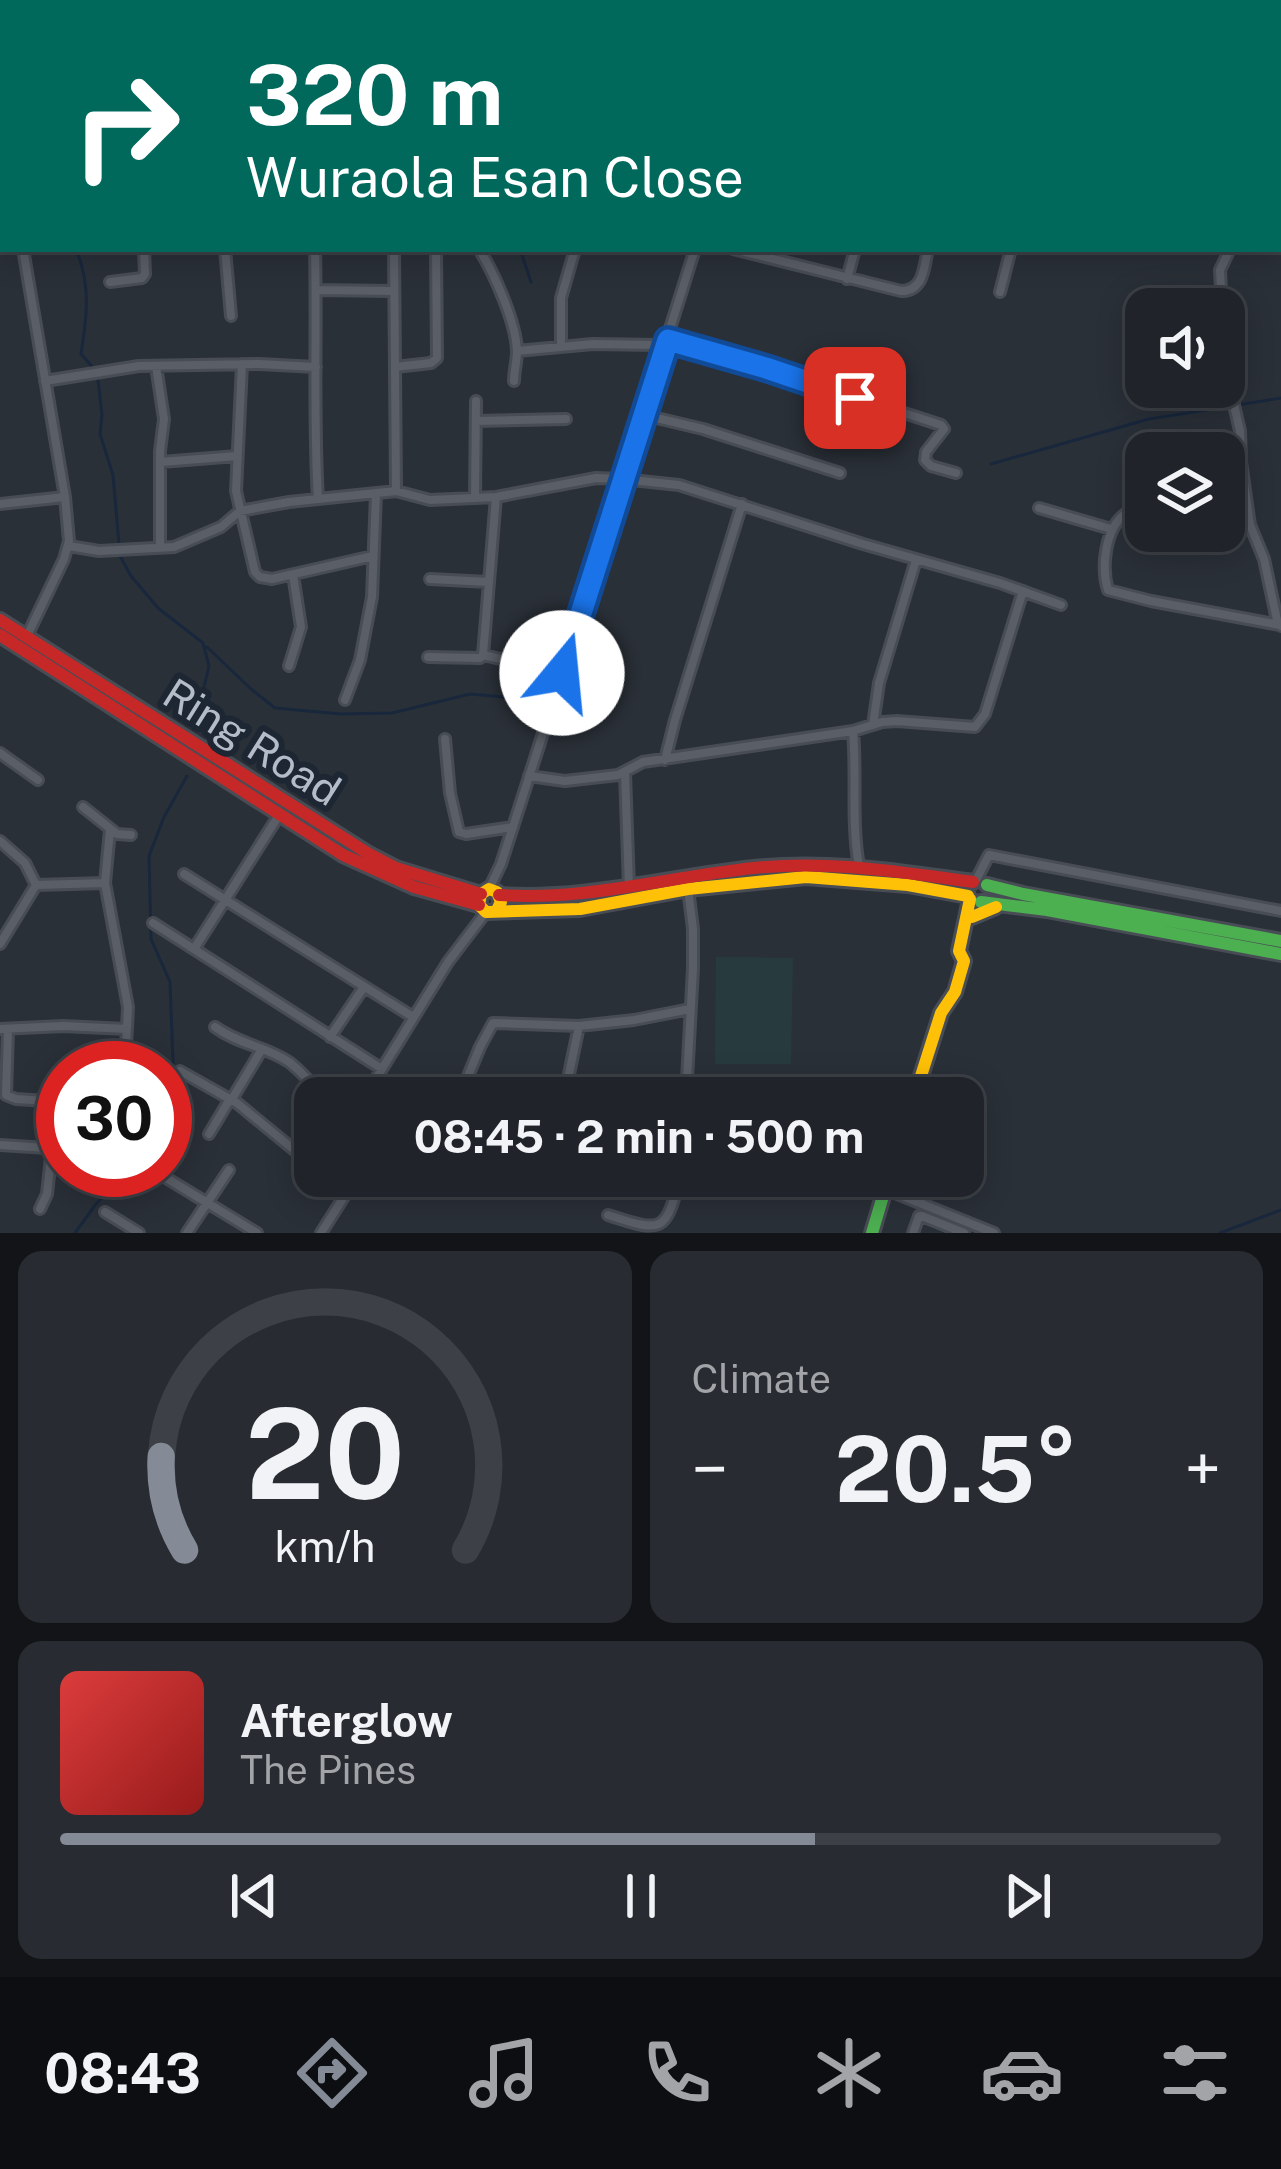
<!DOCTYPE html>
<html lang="en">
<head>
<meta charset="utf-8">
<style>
	body { margin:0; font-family:"Public Sans",sans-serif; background:#282c32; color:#f1f3f6; height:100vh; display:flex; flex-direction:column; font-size:45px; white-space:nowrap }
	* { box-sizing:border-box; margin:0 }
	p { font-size:39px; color:#a2a4a8 }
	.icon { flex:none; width:66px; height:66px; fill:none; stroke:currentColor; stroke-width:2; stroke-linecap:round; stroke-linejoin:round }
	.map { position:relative; height:1233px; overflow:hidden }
	.drawer { display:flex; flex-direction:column; gap:18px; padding:18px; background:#121417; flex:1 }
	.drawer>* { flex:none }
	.top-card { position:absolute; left:0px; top:0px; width:1281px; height:252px; box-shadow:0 6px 30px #0003,0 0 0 3px #3d4147; background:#00695c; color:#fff; overflow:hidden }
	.fabs { position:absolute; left:1125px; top:288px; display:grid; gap:24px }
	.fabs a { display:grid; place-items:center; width:120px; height:120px; border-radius:24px; background:#20242a; box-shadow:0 6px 30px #0003,0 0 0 3px #3d4147; font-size:60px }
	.speed { position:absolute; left:36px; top:1041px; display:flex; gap:24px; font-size:60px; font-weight:700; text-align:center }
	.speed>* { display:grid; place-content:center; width:156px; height:156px; border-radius:50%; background:#20242a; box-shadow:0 6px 30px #0003,0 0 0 3px #3d4147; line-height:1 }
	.speed .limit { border:18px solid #d22; background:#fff; color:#111 }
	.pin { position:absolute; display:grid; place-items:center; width:102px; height:102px; color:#fff; margin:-51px; border-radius:24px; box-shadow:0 6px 18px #0006 }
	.me { position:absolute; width:132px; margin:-66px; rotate:17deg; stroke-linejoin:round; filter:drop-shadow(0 0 9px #0008) }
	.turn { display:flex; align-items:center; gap:42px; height:252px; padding:0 48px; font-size:54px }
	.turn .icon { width:156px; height:156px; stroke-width:2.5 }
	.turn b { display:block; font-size:84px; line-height:102px }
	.big { font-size:90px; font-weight:700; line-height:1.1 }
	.drawer .card { flex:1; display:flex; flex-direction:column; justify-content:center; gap:18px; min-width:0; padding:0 42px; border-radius:24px; background:#282c32 }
	.drawer .dial { align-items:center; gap:0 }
	.dial svg { height:312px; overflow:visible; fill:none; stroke:#3d4147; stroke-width:7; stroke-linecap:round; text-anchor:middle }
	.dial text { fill:#f1f3f6; stroke:none }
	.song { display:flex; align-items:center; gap:36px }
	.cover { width:144px; height:144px; border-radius:18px; background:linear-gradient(135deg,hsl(0 70% 55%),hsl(0 70% 35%)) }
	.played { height:12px; border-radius:6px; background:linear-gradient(90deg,#848b96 65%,#3d4147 65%) }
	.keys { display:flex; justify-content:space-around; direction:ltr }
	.heat { display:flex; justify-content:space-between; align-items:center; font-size:66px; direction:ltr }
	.drawer .tiles { flex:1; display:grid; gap:18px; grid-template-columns:1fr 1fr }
	.card:last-child { grid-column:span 2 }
	.trip { position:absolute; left:294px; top:1077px; width:690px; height:120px; border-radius:24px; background:#20242a; box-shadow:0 6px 30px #0003,0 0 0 3px #3d4147; font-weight:700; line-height:120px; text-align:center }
	.menu { display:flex; height:192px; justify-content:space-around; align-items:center; background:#0d0e11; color:#a2a4a8 }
	.menu .icon { width:84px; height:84px }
	.menu .current { color:#848b96 }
	.menu b { font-size:54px; color:#f1f3f6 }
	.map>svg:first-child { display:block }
	.garden { fill:#273a3e }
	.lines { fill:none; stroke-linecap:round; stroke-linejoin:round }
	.stream { stroke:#19273c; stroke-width:3 }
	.street-casing { stroke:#484c55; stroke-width:14 }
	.fast-casing { stroke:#484c55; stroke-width:18 }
	.slow-casing { stroke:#484c55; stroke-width:18 }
	.jam-casing { stroke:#484c55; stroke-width:18 }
	.street { stroke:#5a5e66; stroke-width:8 }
	.fast { stroke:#4caf50; stroke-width:12 }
	.slow { stroke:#ffc107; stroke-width:12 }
	.jam { stroke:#c62828; stroke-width:12 }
	.route-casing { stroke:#114b97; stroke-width:30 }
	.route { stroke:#1a73e8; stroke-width:21 }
	.labels { text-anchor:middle; stroke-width:12; stroke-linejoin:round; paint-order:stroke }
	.street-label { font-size:42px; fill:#b4bcc9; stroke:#1d2633 }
</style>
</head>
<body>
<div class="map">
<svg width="1281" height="1233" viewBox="0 0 1281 1233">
	<rect width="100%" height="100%" fill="#2a3038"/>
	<!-- garden -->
	<path class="garden" d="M716,957l77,1 -2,106h-76z"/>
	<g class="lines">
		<!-- stream -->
		<path class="stream" d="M19,0v3
			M433,0l1,3
			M76,249c15,36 11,67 5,105l16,18 5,43 -2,19 13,41 7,81 11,20 27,32 45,35 6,23 -15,63
			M520,249l11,33
			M991,464l158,-45 132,-21
			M207,647l44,42 24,19 66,6 51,-1 78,-19 79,7
			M558,702l16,2 12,-5
			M165,1104l8,-42 -3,-80 -19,-43 -2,-83 15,-39 23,-41
			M75,1233l21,-29 33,-34
			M1220,1233l61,-23"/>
		<defs>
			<path id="street" d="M195,0l2,3
				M293,0l12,3
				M487,0v3
				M100,1l4,-1
				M237,3l18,-3
				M325,3l2,-3
				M395,3l6,-3
				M421,3l2,-3
				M655,3l1,-3
				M770,3l1,-3
				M980,3l1,-3
				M1091,3l1,-3
				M0,92h3
				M1278,223h3
				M0,237l3,-1
				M23,249l42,248 4,44 -5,18 -38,79
				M225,249l6,67
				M315,249c2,83 -2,167 3,250
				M394,249l2,242
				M479,249c15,24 37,73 38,102 0,10 -3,20 -3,30
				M733,249l168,42c23,0 23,-24 27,-42
				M847,279l8,-30
				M110,282l32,-4 3,-4 -1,-25
				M317,290l76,1
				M1000,292l11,-43
				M1222,309l-2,-39 10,-21
				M1224,322l5,39 -1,18 12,52 1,31 9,63 14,34 13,61 4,6
				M561,347v-49l14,-49
				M517,351l76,-7 65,1 10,-6 98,29 175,57 3,4 -18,23 -1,8 6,6 25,7
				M242,364l-6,127 19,81 5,5 12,2 101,-23
				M156,366l8,53 -4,32v95
				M395,367l36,-4 6,-5 -1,-109
				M45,381l94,-15 120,-2 57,3
				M644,415l59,14 137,44
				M476,421l90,-2
				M161,462l76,-6
				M475,497l1,-96
				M0,504l65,-7
				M1039,508l72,21
				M1146,514h-21c-20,15 -24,53 -17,76l43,11 129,24
				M1224,522l26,3
				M69,546l30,5 75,-4 47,-20 19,-16 49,-9 107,-11 34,9 66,-3 100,-19 26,1 57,6 184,59 137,39 61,22
				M430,579l58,3
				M483,655l13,-158
				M428,657l52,1 3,-3 79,18
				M289,666l12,-39 -8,-52
				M345,700l15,-40 12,-63 4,-103
				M873,725l6,-42 37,-123
				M853,731c4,45 -2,91 6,135
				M445,739l5,54 9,39 7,2 47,-7
				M0,753l38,27
				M665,760l10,-40 67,-216
				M625,773l4,114
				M529,776l36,5 53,-6 25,-13 210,-31 29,-9 15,-1 78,6 10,-13 38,-123
				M83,807l34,27 14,1
				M0,841l25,22 11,22
				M184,874l229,143
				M976,880l13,-25 292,56
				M105,883l5,-53
				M36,885l69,-2 23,124 -3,61
				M489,889l12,-25 37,-115 157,-500
				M153,923l229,146
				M0,944l36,-59
				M194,949l85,-134
				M215,1027c23,17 50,19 74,35 13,10 25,24 36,36
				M0,1029l63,-3 64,3
				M8,1030l-2,65 10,4 47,3
				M330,1037l34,-50
				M180,1071l57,32 78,64
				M364,1098l84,-136 38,-50
				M459,1098l21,-51 13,-24 86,3 55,-6 56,-11
				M564,1098l15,-72
				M686,1098l7,-130v-39l-5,-40
				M232,1099l30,-50
				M209,1134l21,-35
				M0,1145l63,4
				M153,1170l104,63
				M494,1176l40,11 3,-1 4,-10
				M885,1189l109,44
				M40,1209l7,-15 5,-46
				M105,1212l34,21
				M608,1215c55,18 58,18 72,-39
				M187,1233l42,-63
				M321,1233l26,-41 -3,-7 -16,-9
				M913,1233l6,-17h3l42,17"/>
			<path id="fast" d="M987,885l36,9 258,47
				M981,902l66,8 234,44
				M872,1233l17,-57"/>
			<path id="slow" d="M497,910l4,-8 -4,-10 -8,-3 -8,5 -2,11 7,7 94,-3 108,-20 118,-12 102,8 60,11
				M972,917l24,-10
				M914,1098l27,-85 14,-21 9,-31 -5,-10 11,-52"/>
			<path id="jam" d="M0,620l369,234 27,14 85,26
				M0,635l343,220 71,32 65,18
				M499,895c87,6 169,-18 255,-27 74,-8 145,4 219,14"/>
		</defs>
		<!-- street casing -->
		<use href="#street" class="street-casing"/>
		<!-- fast casing -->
		<use href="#fast" class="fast-casing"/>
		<!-- slow casing -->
		<use href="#slow" class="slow-casing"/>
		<!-- jam casing -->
		<use href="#jam" class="jam-casing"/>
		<!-- street -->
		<use href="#street" class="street"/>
		<!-- fast -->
		<use href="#fast" class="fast"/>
		<!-- slow -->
		<use href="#slow" class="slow"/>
		<!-- jam -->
		<use href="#jam" class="jam"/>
	</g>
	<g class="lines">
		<defs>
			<path id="route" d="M562,673l106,-333 98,28 89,30"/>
		</defs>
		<!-- route casing -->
		<use href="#route" class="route-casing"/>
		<!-- route -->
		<use href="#route" class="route"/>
	</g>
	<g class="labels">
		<!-- street labels -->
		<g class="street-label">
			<text transform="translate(252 742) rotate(32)" y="15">Ring Road</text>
		</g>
	</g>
</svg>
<div class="fabs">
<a><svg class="icon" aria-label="sound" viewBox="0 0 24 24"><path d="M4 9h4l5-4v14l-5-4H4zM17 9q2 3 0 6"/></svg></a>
<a><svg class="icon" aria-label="layers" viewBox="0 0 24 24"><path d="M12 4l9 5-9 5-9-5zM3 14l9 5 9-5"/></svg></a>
</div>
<div class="speed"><div class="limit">30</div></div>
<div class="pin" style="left:855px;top:398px;background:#d93025"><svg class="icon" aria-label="arrive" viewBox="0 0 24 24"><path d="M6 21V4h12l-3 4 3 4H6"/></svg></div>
<svg class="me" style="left:562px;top:673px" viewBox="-20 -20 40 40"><circle r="19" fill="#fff"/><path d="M0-13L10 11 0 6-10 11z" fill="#1a73e8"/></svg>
<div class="trip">08:45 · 2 min · 500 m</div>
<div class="top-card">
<div class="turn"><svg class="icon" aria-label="right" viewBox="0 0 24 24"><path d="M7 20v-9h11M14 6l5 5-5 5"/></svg><div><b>320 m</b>Wuraola Esan Close</div></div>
</div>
</div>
<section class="drawer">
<div class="tiles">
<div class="card dial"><svg viewBox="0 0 100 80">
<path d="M14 69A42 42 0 1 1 86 69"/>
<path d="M14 69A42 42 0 0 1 8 45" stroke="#848b96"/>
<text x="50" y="56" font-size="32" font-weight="700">20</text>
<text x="50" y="72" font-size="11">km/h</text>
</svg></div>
<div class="card"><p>Climate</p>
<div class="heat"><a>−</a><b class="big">20.5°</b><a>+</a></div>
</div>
<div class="card">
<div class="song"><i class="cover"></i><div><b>Afterglow</b><p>The Pines</p></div></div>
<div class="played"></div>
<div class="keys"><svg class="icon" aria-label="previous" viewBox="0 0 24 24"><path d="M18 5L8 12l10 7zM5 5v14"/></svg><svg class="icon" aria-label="pause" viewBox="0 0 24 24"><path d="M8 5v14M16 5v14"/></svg><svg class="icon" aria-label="next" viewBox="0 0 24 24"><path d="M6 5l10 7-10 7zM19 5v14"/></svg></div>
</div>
</div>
</section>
<nav class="menu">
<b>08:43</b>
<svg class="icon current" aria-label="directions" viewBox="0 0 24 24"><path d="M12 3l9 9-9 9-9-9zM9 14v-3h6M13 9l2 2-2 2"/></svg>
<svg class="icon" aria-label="music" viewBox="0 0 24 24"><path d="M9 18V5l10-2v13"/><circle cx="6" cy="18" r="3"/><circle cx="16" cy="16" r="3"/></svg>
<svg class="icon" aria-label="phone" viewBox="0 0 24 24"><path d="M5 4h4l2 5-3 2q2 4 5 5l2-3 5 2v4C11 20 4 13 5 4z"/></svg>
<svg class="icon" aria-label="climate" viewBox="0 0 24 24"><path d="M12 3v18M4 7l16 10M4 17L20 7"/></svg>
<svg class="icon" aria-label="car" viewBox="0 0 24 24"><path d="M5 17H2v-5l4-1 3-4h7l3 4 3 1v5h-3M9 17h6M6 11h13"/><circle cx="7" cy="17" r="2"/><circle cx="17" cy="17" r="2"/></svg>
<svg class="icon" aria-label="filters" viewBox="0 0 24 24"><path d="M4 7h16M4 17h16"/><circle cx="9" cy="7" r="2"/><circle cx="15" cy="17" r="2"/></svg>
</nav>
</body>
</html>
